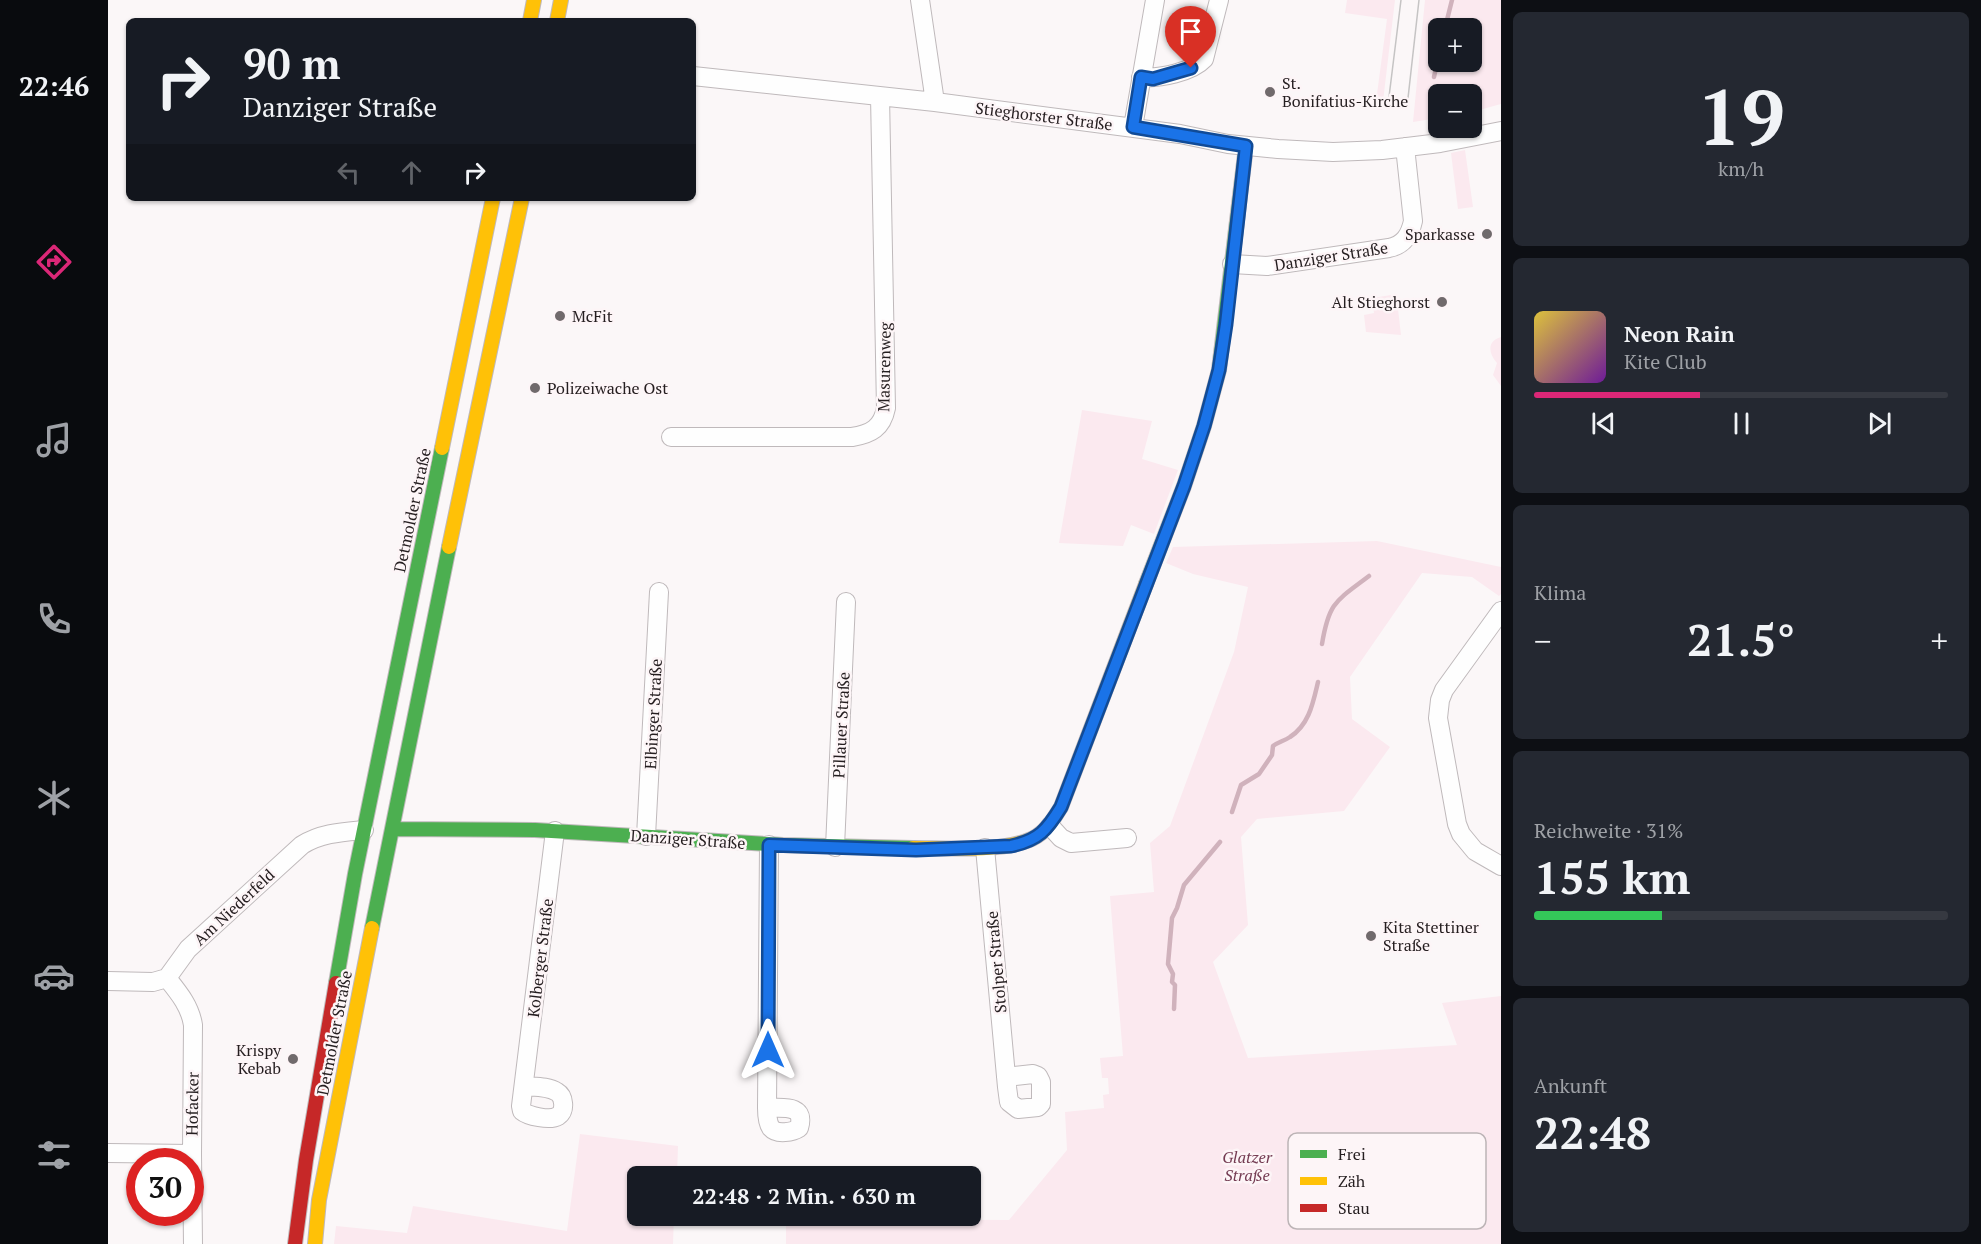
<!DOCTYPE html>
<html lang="de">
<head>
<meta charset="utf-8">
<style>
	body { margin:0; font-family:"PT Serif",serif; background:#242831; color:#f1f3f6; height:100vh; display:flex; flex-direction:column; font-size:22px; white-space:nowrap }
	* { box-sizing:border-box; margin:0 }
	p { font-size:20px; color:#9ea1a6 }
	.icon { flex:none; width:33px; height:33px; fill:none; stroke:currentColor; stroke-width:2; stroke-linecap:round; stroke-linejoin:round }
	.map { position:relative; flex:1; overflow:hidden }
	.sheet { display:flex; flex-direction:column; gap:12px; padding:12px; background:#0d0f14; width:480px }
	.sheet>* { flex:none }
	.hud { position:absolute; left:18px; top:18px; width:570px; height:183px; border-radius:9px; box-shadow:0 2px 4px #0004; background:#171b24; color:#f1f3f6; overflow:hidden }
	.buttons { position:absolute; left:1320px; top:18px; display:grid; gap:12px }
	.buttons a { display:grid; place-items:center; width:54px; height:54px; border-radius:9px; background:#171b24; box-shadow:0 2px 4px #0004; font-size:30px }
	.speed { position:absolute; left:18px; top:1148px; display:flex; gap:12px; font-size:30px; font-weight:700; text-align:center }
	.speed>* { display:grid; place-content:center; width:78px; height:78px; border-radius:50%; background:#171b24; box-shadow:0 2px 4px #0004; line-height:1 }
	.speed .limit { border:9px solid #d22; background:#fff; color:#111 }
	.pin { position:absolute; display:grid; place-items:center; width:51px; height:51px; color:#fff; margin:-62px -26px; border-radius:50% 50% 50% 0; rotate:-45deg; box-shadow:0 0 6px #0007 }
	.pin .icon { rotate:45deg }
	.me { position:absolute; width:66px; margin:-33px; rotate:0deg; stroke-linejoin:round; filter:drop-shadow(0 0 4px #0008) }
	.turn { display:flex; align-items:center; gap:21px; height:126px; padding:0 18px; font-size:27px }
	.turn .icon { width:78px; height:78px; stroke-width:2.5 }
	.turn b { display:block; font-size:42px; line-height:51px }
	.lanes { display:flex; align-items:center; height:57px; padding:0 18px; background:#0003; justify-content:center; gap:30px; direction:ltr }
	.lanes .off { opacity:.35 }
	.big { font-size:45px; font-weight:700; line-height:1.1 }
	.sheet .widget { flex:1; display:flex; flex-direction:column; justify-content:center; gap:9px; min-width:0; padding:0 21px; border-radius:9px; background:#242831 }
	.sheet .dial { align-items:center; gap:0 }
	.dial b { font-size:78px; line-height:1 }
	.song { display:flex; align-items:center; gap:18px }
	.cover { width:72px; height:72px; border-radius:9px; background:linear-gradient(135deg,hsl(50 70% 55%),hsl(280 70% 35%)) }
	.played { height:6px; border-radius:3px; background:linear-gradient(90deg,#db2777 40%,#363941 40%) }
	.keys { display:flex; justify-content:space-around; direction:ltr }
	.heat { display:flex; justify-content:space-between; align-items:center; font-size:33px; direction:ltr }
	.charge { height:9px; border-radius:4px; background:linear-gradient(90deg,#34c759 31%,#363941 0) }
	.trip { position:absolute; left:519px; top:1166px; width:354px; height:60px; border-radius:9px; background:#171b24; box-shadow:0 2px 4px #0004; font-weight:700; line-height:60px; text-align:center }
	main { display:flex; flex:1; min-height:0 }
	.tab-bar { display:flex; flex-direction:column; width:108px; justify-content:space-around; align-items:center; background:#090b0e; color:#9ea1a6 }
	.tab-bar .icon { width:42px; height:42px }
	.tab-bar .active { color:#db2777 }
	.tab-bar b { font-size:27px; color:#f1f3f6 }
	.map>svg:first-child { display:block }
	.green { fill:#fbe9ef; fill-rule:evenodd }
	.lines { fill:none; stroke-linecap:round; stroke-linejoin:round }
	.stream { stroke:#d0b2bc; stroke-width:4.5 }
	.street-casing { stroke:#bfb9bb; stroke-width:20 }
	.fast-casing { stroke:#bfb9bb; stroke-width:16 }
	.slow-casing { stroke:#bfb9bb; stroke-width:16 }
	.jam-casing { stroke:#bfb9bb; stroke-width:16 }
	.street { stroke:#fefefe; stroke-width:18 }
	.fast { stroke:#4caf50; stroke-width:14 }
	.slow { stroke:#ffc107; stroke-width:14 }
	.jam { stroke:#c62828; stroke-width:14 }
	.tram { stroke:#c5c4c4; stroke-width:1.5 }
	.route-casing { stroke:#114b97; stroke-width:15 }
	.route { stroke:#1a73e8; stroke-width:10 }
	.poi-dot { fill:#706a6c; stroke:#fdf5f7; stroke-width:2 }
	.labels { text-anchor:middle; stroke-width:5; stroke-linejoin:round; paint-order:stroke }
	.poi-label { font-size:16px; fill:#251e20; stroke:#fdf5f7; text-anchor:start }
	.street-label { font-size:16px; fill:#251e20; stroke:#fdf5f7 }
	.park-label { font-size:16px; font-style:italic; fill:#743b52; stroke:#fdf5f7 }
	.key { fill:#fdf5f7; stroke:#bcb4b6; stroke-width:1.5 }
	.key-label { font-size:16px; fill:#251e20 }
</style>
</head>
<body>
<main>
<nav class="tab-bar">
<b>22:46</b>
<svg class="icon active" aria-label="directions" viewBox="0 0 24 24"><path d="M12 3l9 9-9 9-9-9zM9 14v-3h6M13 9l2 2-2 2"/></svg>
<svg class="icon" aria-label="music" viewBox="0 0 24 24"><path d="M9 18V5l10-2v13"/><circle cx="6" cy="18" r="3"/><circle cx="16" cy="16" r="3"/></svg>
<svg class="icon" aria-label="phone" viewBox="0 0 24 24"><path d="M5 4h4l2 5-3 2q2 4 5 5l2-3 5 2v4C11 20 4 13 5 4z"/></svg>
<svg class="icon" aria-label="climate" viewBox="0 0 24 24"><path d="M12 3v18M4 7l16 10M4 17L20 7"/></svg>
<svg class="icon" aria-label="car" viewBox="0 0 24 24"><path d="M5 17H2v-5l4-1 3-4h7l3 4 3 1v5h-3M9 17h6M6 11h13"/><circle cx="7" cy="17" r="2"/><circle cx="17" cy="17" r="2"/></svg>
<svg class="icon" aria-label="filters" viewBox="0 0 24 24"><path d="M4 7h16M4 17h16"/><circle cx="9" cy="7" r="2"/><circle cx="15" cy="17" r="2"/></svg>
</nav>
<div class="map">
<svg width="1393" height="1244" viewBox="0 0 1393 1244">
	<rect width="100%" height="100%" fill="#fbf7f8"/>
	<!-- green -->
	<path class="green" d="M1239,0h48l-13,110 -7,-1 12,-90 -42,-6z
		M1317,0h76v104l-29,8v-18h-34v24l-25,4zM1330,28h34v34h-34z
		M1357,150l8,57 -15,2 -7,-56z
		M1283,295l2,11 5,3 3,26 -35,-3 -2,-17 10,-2 -2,-15z
		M1393,337v49l-8,-11 4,-12c-9,-10 -10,-22 4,-26z
		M974,410l70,11 -10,38 36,11 -24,64 -23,-9 -8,21 -64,-3z
		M1269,541l124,26v27l-2,2 -27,-19 -50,-4 -72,104 2,42 38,28 -46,64 -87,8 -16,18 7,88 -35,37 35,96 209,-13 -15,-42 59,-7v248h-715v-25l223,1 58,-70 -2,-38 39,-4 -1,-13 6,-1 -1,-16h-6l-2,-20 23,-2 -13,-160 44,-4 -4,-49 20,-17 64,-174 14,-65 -55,-13 -27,-11 7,-16z
		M472,1134l98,12 -1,30h-39v39h36l-1,29h-339l2,-18 71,7 6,-27 154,25z"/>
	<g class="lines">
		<!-- stream -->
		<path class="stream" d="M1337,28l7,-28
			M1326,77l4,-19
			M1214,644c7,-42 14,-43 47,-68
			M1124,812l9,-27 18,-11 13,-19 1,-9c5,-4 11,-5 17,-9 19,-12 23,-34 28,-55
			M1066,1009l1,-24 -3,-3 1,-8 -5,-10 4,-46 5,-10 7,-23 36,-43"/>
		<defs>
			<path id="street" d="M812,0l15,102
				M585,76l242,26 245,32 48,10 50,5 55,3 49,-2 58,-7 61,-12
				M1033,77c18,2 51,-5 63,-18l15,-59
				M1025,127l22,-127
				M1124,264l35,2 122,-18c15,-3 21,-13 24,-27l-8,-74
				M563,437h181c19,-3 30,-9 34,-29l-6,-312
				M1393,611l-57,79 -4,10 -2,18 19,106 4,10 14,17 26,15
				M942,826l11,12 10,5 56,-5
				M538,836l13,-244
				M727,847l11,-245
				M877,848l22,239 2,15 9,7 20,-2 3,-3v-22l-3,-6 -5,-2 -27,3
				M0,981l45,1 14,-4 21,-29 114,-104c19,-12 40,-13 62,-15
				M416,1086c10,1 24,0 33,6 7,4 9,19 1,24 -8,5 -30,0 -36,-5l-1,-5 34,-275
				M659,1108c16,0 39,-4 32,20 -6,4 -22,7 -28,0 -4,-6 -4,-14 -4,-20l2,-263
				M0,1153l84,1 1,-129c-3,-19 -14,-32 -26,-47
				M84,1154l1,90"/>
			<path id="fast" d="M1038,584l38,-98 20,-60 15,-56 27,-224
				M284,829l143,1 248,15 130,3
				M264,928l77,-381
				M228,983l19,-109 87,-426"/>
			<path id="slow" d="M422,21l4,-21
				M449,21l4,-21
				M334,448l51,-250
				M341,547l73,-349
				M805,848c32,0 98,5 124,-12 11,-7 17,-18 24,-29l85,-223
				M207,1244l4,-44 53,-272"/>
			<path id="jam" d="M187,1244l11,-84 30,-177"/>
		</defs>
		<!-- street casing -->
		<use href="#street" class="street-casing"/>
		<!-- fast casing -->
		<use href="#fast" class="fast-casing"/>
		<!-- slow casing -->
		<use href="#slow" class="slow-casing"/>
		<!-- jam casing -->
		<use href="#jam" class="jam-casing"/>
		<!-- street -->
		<use href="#street" class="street"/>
		<!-- fast -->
		<use href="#fast" class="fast"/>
		<!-- slow -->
		<use href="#slow" class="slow"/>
		<!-- jam -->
		<use href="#jam" class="jam"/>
		<!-- tram -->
		<path class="tram" d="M1280,105l13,-105
			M1299,107l12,-107"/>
	</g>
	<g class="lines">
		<defs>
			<path id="route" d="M660,1050l1,-205 147,5 95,-4c28,-6 36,-16 50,-39l123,-321 20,-60 15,-56 7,-46 20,-178 -113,-19 8,-50 12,2 38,-11"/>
		</defs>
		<!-- route casing -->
		<use href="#route" class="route-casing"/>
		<!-- route -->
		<use href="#route" class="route"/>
	</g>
	<!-- markers -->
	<g class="poi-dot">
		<circle cx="1162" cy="92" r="6"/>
		<circle cx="1379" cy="234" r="6"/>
		<circle cx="1334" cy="302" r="6"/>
		<circle cx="452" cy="316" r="6"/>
		<circle cx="427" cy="388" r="6"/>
		<circle cx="1263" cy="936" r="6"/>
		<circle cx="185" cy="1059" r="6"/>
	</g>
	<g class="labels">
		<!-- poi labels -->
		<g class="poi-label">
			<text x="1174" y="89">St.<tspan x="1174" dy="18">Bonifatius-Kirche</tspan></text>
			<text x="1367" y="240" text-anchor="end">Sparkasse</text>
			<text x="1322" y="308" text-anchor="end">Alt Stieghorst</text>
			<text x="464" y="322">McFit</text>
			<text x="439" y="394">Polizeiwache Ost</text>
			<text x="1275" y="933">Kita Stettiner<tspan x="1275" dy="18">Straße</tspan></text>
			<text x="173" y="1056" text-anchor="end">Krispy<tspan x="173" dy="18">Kebab</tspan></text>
		</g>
		<!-- street labels -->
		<g class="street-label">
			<text transform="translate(936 116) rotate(7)" y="6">Stieghorster Straße</text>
			<text transform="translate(1223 256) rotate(-9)" y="6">Danziger Straße</text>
			<text transform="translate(776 367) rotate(-89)" y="6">Masurenweg</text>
			<text transform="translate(304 510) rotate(-78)" y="6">Detmolder Straße</text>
			<text transform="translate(545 714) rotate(-87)" y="6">Elbinger Straße</text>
			<text transform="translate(733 725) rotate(-87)" y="6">Pillauer Straße</text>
			<text transform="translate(580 839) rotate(4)" y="6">Danziger Straße</text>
			<text transform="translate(126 907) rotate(-43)" y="6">Am Niederfeld</text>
			<text transform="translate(432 958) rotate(-83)" y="6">Kolberger Straße</text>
			<text transform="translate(888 962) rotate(-95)" y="6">Stolper Straße</text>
			<text transform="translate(226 1033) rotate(-79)" y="6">Detmolder Straße</text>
			<text transform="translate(84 1104) rotate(-89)" y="6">Hofacker</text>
		</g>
		<!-- park labels -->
		<g class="park-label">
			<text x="1139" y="1163">Glatzer<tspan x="1139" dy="18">Straße</tspan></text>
		</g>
	</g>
	<!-- legend -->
	<rect x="1180" y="1133" width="198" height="96" rx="9" class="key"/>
	<rect x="1192" y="1150" width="27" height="8" fill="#4caf50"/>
	<rect x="1192" y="1177" width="27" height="8" fill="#ffc107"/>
	<rect x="1192" y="1204" width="27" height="8" fill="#c62828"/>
	<g class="key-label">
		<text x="1230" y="1160">Frei</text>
		<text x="1230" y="1187">Zäh</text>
		<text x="1230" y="1214">Stau</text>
	</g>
</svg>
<div class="buttons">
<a>+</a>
<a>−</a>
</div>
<div class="speed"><div class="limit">30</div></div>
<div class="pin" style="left:1083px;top:68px;background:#d93025"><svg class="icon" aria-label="arrive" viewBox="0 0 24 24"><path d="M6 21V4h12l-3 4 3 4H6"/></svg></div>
<svg class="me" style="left:660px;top:1050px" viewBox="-20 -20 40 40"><path d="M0-17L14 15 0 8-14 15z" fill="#1a73e8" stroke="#fff" stroke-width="4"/></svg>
<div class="trip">22:48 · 2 Min. · 630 m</div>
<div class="hud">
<div class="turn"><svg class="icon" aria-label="right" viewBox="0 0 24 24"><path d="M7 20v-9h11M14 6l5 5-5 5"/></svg><div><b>90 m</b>Danziger Straße</div></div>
<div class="lanes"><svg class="icon off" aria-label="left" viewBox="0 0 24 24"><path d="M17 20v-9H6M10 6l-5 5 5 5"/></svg><svg class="icon off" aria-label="ahead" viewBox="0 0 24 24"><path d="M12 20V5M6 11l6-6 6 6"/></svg><svg class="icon" aria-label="right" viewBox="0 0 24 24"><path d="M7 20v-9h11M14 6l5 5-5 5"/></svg></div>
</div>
</div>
<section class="sheet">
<div class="widget dial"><b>19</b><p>km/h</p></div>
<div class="widget">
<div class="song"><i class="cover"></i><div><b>Neon Rain</b><p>Kite Club</p></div></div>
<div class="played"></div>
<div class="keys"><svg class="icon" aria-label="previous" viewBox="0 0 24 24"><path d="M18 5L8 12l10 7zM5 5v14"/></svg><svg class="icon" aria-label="pause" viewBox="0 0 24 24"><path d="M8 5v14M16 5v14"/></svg><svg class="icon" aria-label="next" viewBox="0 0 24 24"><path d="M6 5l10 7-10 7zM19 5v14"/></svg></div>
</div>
<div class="widget"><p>Klima</p>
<div class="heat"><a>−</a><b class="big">21.5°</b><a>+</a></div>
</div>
<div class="widget"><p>Reichweite · 31%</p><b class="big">155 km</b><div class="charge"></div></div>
<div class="widget"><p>Ankunft</p><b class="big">22:48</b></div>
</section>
</main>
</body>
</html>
